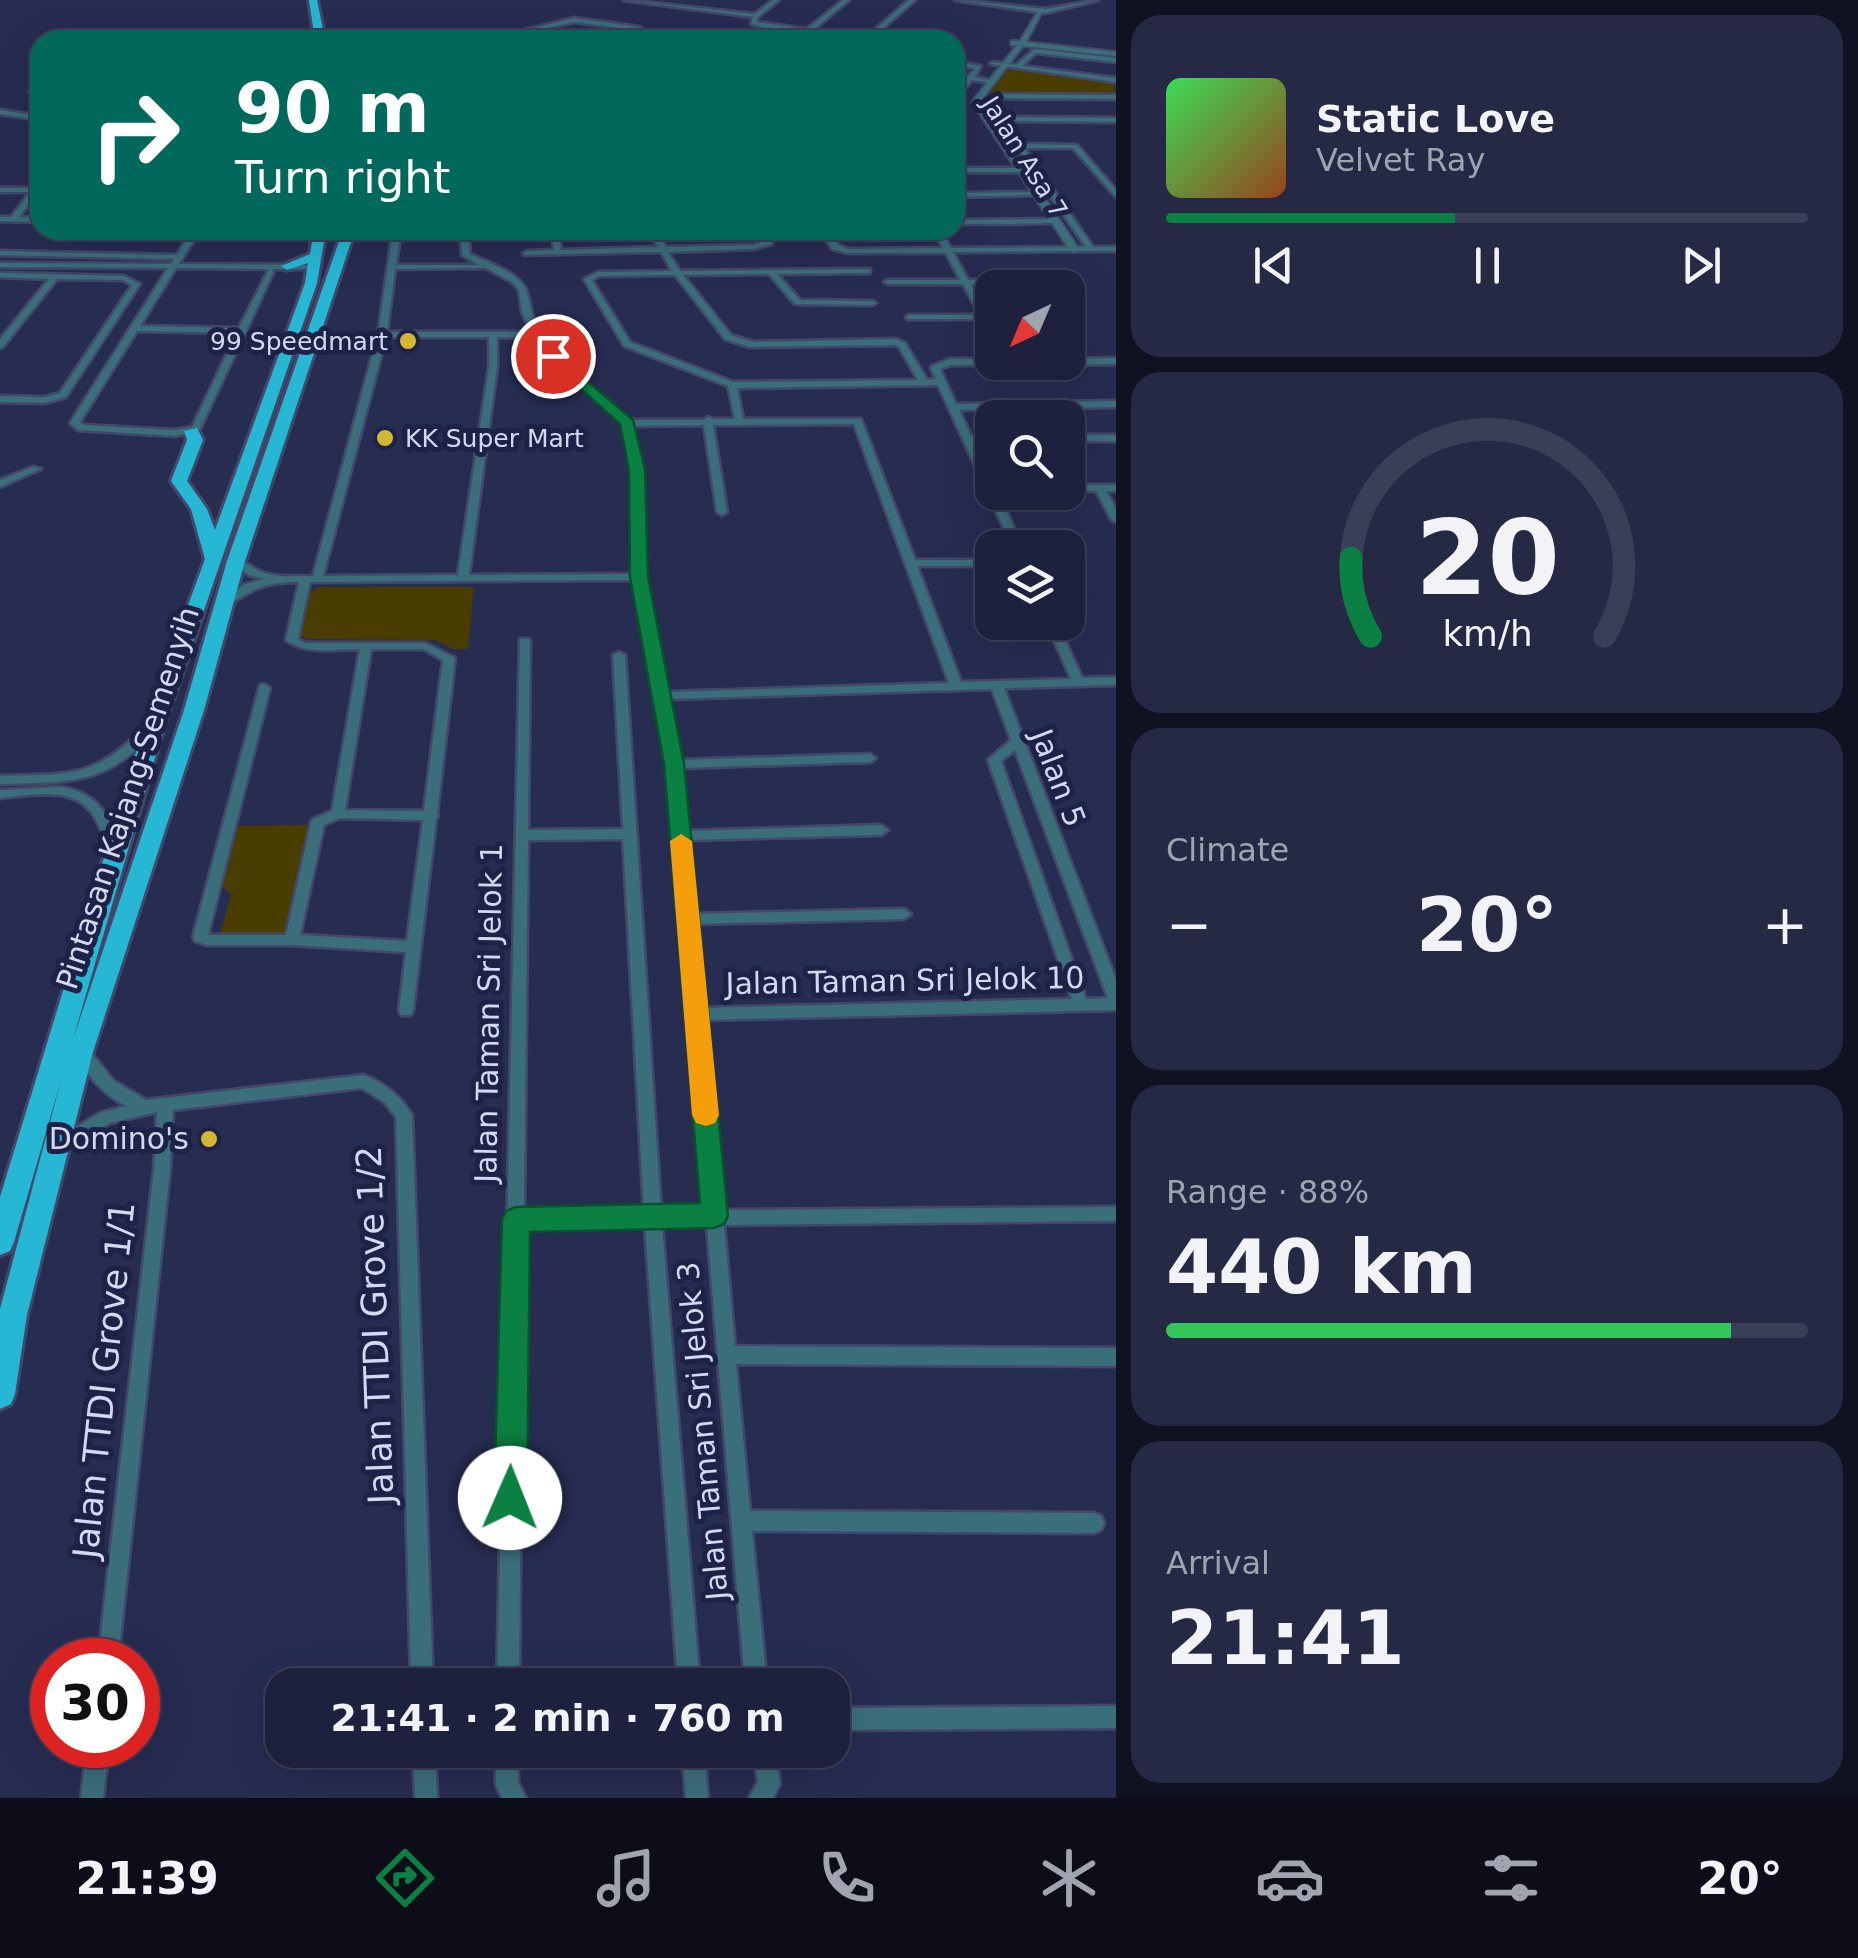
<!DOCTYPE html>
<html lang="en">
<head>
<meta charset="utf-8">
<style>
	body { margin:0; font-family:"DejaVu Sans",sans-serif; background:#252944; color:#f1f3f6; height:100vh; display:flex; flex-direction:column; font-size:38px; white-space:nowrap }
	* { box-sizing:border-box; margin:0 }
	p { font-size:32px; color:#a0a3b0 }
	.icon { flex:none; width:55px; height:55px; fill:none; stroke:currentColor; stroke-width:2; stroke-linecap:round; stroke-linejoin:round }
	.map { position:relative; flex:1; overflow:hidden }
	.sheet { display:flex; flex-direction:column; gap:15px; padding:15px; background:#101222; width:742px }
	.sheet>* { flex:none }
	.top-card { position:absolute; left:30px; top:30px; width:935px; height:210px; border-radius:30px; box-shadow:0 10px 40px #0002,0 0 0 2px #3b3e57; background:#00695c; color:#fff; overflow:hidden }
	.needle { width:65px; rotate:224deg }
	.tools { position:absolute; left:975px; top:270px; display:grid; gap:20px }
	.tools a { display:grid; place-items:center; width:110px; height:110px; border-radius:20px; background:#1d213d; box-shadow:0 10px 40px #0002,0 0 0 2px #3b3e57; font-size:50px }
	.speed { position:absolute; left:30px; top:1638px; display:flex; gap:20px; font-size:50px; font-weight:700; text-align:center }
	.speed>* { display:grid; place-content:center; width:130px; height:130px; border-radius:50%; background:#1d213d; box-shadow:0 10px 40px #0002,0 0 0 2px #3b3e57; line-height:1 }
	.speed .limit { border:15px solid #d22; background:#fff; color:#111 }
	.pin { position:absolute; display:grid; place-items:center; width:85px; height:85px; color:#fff; margin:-42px; border:5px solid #fff; border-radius:50%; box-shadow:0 2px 10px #0007 }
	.me { position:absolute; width:110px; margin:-55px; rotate:1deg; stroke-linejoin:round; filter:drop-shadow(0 0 8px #0008) }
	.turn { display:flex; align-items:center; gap:35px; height:210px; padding:0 40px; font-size:45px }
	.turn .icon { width:130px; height:130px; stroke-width:2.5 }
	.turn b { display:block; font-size:70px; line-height:85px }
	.big { font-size:75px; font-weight:600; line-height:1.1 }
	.sheet .widget { flex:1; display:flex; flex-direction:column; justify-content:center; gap:15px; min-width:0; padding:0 35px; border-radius:30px; background:#252944 }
	.sheet .dial { align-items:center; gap:0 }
	.dial svg { height:260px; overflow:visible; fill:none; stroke:#3b3e57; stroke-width:7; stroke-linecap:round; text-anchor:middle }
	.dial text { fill:#f1f3f6; stroke:none }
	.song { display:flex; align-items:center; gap:30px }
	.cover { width:120px; height:120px; border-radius:15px; background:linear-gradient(135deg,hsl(130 70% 55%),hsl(20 70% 35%)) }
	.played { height:10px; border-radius:5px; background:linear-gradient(90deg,#0b8043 45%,#3b3e57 45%) }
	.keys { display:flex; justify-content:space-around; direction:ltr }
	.heat { display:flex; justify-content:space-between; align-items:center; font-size:55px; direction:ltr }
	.charge { height:15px; border-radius:8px; background:linear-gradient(90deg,#34c759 88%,#3b3e57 0) }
	.trip { position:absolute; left:265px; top:1668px; width:585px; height:100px; border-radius:30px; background:#1d213d; box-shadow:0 10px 40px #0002,0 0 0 2px #3b3e57; font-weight:600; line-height:100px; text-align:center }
	.dock { display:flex; height:160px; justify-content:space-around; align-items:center; background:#0c0d18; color:#a0a3b0 }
	.dock .icon { width:70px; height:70px }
	.dock .current { color:#0b8043 }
	.dock b { font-size:45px; color:#f1f3f6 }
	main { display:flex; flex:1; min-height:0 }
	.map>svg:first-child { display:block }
	.green { fill:#4a3d02 }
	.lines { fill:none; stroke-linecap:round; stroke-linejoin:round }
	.minor-casing { stroke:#43486b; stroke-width:5 }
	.tertiary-casing { stroke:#43486b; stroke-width:4 }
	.trunk-casing { stroke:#43486b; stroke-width:6 }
	.minor { fill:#3b6e7b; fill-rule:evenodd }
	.tertiary { fill:#3b6e7b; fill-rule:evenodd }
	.trunk { fill:#26b7d4; fill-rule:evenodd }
	.route { fill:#0b8043; stroke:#07532c; stroke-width:2.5 }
	.slow { fill:#f59e0b }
	.poi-dot { fill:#d4b635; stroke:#1d2246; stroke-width:4 }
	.labels { text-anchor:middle; stroke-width:10; stroke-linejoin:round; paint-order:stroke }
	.far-street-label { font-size:25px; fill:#d4d9f1; stroke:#1d2246 }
	.far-poi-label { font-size:25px; fill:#d4d9f1; stroke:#1d2246; text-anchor:end }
	.street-label { font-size:30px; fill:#d4d9f1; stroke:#1d2246 }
	.poi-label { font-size:30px; fill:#d4d9f1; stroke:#1d2246; text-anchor:end }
	.near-street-label { font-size:35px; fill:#d4d9f1; stroke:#1d2246 }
</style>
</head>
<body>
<main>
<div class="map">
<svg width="1116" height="1798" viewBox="0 0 1116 1798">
	<rect width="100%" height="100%" fill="#272c51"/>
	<!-- green -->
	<path class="green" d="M1008,69l107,13v13l-125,-2z
		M319,587h155l-6,62h-15l-18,-9 -127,-1 -9,-4 7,-40z
		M309,825l-21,111 -69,2 12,-44 -9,-8 13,-60z"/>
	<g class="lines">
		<defs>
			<path id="minor" d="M624,0l131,14 18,-14h6l-21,17 -2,5 51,7 36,-29h6l-36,30 49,6 7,-1 40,-35h6l-42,37 -11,3 -101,-13 -10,-3 2,-7z
				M955,0l90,9 53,-9 -53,13z
				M574,18l66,9 10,13h-6l-8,-11c-20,0 -41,11 -62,11l47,-12 -47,-6 -79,18h-10z
				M761,34l43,6 -43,-2 -46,2z
				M1035,49l81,9v4l-80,-9 -14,13 94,12v4l-126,-18 3,-2 23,3z
				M955,62l26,4 -6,11 18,4 -3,2 -18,-3 -17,21v-6l12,-16 -12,-1v-4l14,2 6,-8 -20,-2z
				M32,89l8,9v7l-11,-14z
				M1000,94l116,1v4l-115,-1 -9,5 10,14 114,1v4l-111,-1 16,23 56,1 39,45v7l-43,-49h-49l69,99h23v4l-163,1 15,28h78l4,2 -4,2h-75l17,31h4v4h-85l-1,-2 4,-2h70l-17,-31h-75l-4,-2 4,-2h72l-14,-27h-99l-15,-4 -12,-19h8l10,15 10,4 95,-1 -10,-18h8l10,18 135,-1 -69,-99 -11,-2 8,-2 -16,-23 -3,-1 1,-3 -10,-14z
				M955,108l3,2 6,14 -9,2v-4h3l-3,-6z
				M0,110l40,6v4l-40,-6z
				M955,168h63l3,2 -3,2h-63z
				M40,182v7l-21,28 21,1v4l-40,-1v-4h11l19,-25h-30v-4h33z
				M1035,192l2,3 -82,2v-4z
				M1054,219h3v4l-102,1v-4z
				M192,230h8l-21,34 137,1 4,2 -4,2h-45l3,2 -75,160 -24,5 -97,-6 -8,-7 98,-155 -168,-1v-4l171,1 3,-5 -174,-4v-4l177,4zM176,268l93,1 -30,59 -99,-2zM137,331l100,2 -45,94 -17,3 -92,-5 -3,-3z
				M393,230h8l-5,35h83l-17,-10 -2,-25h8l2,24c18,9 51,18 57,39 5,16 5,31 16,45 22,31 58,56 86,82h75l4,-3 4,2h23l-7,-33 -104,-40 -40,-67 14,-7 74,-1 -11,-19 -137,3 -1,-2 4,-2 27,-1 -3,-20h8l2,20 97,-3 -10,-17h8l10,17 87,-2 12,-4 -4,-11h8l3,14 -18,5 -86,3 12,19 187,-2h3v4l-93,1 23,26 72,1 4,2 -4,2 -77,-1 -26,-30 -86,1 48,60 23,7 142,-3 9,4 22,37 9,-1 -5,-11 1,-2 18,-7h42v3h4l-4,3h-41l-11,4 16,35 160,-3v6l-157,3 12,26h21v6h-18l18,40v10h6l24,54 -9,2 -75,-163 -201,3 6,31h118l54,141h77v6h-75l44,116 110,-3 -25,-57h11l25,56 34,-1v8l-112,3 112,292v30l-412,10 18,190 394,-3v14l-392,4 11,121 381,2v18l-380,-2 14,147 344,2 7,3 3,7 -3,7 -7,3 -342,-2 15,154h-22l-38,-459h-45l38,459h-22l-33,-459 -122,1 -4,458h-22l23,-1046h8l2,2 -2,189 95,-1 -10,-174 6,-3 6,3 36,556h44l-37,-447 -34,-184 -324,2 -12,57 7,4h120l30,15 -18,155 1,3 -2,3 -23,192 -2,4h-10l-2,-4 7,-59 -114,-7h-86l-11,-4 -2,-4 67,-252 4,-1 6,4 -62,247h78l25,-113 2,-3 19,-8 28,-162c-24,0 -54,6 -74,-9l13,-58c-32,0 -46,6 -71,24l-4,1 -5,-3 24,-19 21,-6 -15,-4 -17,-12v-4c12,0 19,9 30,13 16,6 34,4 51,4l65,-242zM486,268l26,14 7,8 3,22 9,20h-144l8,-63zM675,275l50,64 25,8 145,-2 4,2 19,33 -185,2 -103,-40 -38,-62 7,-4zM386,337h103v30l-31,208 -135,1zM497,337l37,1 16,20 73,66 9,47 2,103 -165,1 28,-208zM854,424l95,259 -283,9 -22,-115 -2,-106 -10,-45 72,-1 13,87 5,3 5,-3 -14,-87zM371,649h52l20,11 -19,151 -79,-1zM992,689l19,51 -23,20 84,239 -369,9 -8,-84 209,-5 7,-5 -7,-5 -210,5 -7,-74 194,-5 7,-5 -7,-5 -194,6 -6,-63 189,-6 6,-4 -6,-4 -191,6 -11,-61zM1015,750l93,248 -22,1 -85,-238zM339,818l84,2 -16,121 -107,-6 24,-110zM623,839l21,372 -120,1 4,-372z
				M0,273l124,3 16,8 -74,113 -21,6 -45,-1v-6l45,1 15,-4 72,-108 -9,-5 -66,-1 -54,68 -3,1v-9l49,-60 -49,-2z
				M1116,358v6l-48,1 -4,-3h4v-3z
				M1068,435h48v6h-48z
				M33,467l8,2 -41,18v-7z
				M1068,485h48v6h-10l10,18v13l-5,-3 -15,-28h-28z
				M151,723l6,4c-47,59 -88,55 -157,57v-8c71,-2 95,3 147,-52z
				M61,787c40,7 48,30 62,65l-2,3h-10c-7,-14 -10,-30 -20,-43 -21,-27 -62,-16 -91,-14v-8z
				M82,1046l5,2 27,33 32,19 218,-25c21,9 36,20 48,40l21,570h-22l-15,-568 -12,-15 -22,-14 -189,22 -3,59 -52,491h-20l56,-491 3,-57 -47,11 -45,28 -6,2 -6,-2 -2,-5 2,-5 47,-28 26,-7c-24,-12 -39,-31 -52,-54l3,-4z
				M1116,1706v22l-284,2v-22z
				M87,1745h22l-6,53h-22z
				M413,1750h22l2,48h-22z
				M496,1750h22v32l8,16h-24l-6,-13z
				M682,1750h22l4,48h-22z
				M753,1750h22l5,34 -7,14h-24l9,-16z"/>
			<path id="tertiary" d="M1040,8l3,2 -17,32 90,10v4l-93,-10 -43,56 99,147 -5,3 -5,-3 -97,-147 45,-57h-6v-4h9z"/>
			<path id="trunk" d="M309,0h8l8,40h-10z
				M314,230h12l-9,53 -152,440 -92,316 111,-329 43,-149 116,-331h12l-110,331 -41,149 -111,342 -66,263 -12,79 -4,10 -11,5v-100l62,-232 -48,165 -4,9 -10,4v-58l145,-474 60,-164 -14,-50 -20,-28 16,-41 -3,-9 13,-3 6,12 -16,41 20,28 8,21 90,-247 3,-20 -21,7 -6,-4 29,-12z"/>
		</defs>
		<!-- minor casing -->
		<use href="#minor" class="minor-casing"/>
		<!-- tertiary casing -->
		<use href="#tertiary" class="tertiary-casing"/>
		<!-- trunk casing -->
		<use href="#trunk" class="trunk-casing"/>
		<!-- minor -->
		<use href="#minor" class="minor"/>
		<!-- tertiary -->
		<use href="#tertiary" class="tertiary"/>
		<!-- trunk -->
		<use href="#trunk" class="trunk"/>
	</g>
	<!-- route -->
	<path class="route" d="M553,352l80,68 12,50 3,107 36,187 44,452 -4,8 -10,4 -184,4 -3,266 -5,12 -12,5 -11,-5 -5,-12 8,-278 4,-9 10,-4 184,-4 -36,-439 -34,-187 -1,-107 -9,-46 -72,-65 -2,-3z"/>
	<!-- slow -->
	<path class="slow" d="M681,834l11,7 27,274 -4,8 -9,3 -10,-3 -4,-8 -22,-274z"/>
	<!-- markers -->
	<g class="poi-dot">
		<circle cx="408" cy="341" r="10"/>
		<circle cx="385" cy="438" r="10"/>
		<circle cx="209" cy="1139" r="10"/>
	</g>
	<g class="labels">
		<!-- far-street labels -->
		<g class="far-street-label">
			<text transform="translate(1025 157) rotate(58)" y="9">Jalan Asa 7</text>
		</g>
		<!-- far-poi labels -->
		<g class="far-poi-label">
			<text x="388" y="350">99 Speedmart</text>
			<text x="405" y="447" text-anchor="start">KK Super Mart</text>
		</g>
		<!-- street labels -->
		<g class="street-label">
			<text transform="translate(1058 778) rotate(69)" y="10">Jalan 5</text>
			<text transform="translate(128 798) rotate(-72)" y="10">Pintasan Kajang-Semenyih</text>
			<text transform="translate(905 981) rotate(-1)" y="10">Jalan Taman Sri Jelok 10</text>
			<text transform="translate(489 1013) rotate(-89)" y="10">Jalan Taman Sri Jelok 1</text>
			<text transform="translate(703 1431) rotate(-95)" y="10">Jalan Taman Sri Jelok 3</text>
		</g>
		<!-- poi labels -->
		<g class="poi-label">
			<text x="189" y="1149">Domino's</text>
		</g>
		<!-- near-street labels -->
		<g class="near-street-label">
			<text transform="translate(375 1325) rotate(-92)" y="12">Jalan TTDI Grove 1/2</text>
			<text transform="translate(104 1380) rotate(-84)" y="12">Jalan TTDI Grove 1/1</text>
		</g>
	</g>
</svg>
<div class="tools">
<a><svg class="needle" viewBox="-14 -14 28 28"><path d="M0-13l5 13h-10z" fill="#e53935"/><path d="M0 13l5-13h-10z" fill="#a0a3b0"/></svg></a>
<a><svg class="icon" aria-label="search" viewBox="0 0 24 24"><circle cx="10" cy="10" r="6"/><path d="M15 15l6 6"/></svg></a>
<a><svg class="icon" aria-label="layers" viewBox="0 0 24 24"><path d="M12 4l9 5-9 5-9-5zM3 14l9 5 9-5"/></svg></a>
</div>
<div class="speed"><div class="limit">30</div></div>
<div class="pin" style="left:553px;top:356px;background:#d93025"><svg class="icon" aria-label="arrive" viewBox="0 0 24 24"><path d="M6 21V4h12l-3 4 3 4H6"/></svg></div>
<svg class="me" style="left:510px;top:1498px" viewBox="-20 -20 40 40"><circle r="19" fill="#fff"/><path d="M0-13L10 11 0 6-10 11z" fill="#0b8043"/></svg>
<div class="trip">21:41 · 2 min · 760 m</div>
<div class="top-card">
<div class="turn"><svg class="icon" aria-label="right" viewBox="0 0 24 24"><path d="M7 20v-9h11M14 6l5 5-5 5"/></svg><div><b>90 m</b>Turn right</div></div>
</div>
</div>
<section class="sheet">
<div class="widget">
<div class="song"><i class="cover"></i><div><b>Static Love</b><p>Velvet Ray</p></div></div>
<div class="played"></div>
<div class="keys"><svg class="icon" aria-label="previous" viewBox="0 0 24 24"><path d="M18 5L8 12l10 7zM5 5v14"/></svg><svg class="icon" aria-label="pause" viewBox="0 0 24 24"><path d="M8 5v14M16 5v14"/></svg><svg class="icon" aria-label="next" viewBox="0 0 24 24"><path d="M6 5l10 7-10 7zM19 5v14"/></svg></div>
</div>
<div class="widget dial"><svg viewBox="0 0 100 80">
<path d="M14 69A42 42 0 1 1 86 69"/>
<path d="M14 69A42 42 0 0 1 8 45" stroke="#0b8043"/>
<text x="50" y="56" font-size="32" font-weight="700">20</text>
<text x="50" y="72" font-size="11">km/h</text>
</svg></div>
<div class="widget"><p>Climate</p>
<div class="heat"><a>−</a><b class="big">20°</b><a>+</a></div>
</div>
<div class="widget"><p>Range · 88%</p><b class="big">440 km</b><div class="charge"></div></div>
<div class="widget"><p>Arrival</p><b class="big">21:41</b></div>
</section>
</main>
<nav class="dock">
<b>21:39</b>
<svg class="icon current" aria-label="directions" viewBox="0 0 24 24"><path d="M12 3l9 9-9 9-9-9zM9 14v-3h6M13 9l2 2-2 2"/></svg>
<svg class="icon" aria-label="music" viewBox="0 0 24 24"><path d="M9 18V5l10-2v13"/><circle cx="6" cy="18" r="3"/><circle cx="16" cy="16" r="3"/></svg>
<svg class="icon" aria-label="phone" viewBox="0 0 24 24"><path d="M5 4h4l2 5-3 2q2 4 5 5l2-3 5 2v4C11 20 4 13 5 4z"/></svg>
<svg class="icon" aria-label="climate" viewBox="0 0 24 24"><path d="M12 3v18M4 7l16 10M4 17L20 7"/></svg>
<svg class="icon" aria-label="car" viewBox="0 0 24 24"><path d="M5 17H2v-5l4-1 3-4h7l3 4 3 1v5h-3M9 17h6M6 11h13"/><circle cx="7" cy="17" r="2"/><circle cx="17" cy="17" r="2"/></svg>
<svg class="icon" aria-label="filters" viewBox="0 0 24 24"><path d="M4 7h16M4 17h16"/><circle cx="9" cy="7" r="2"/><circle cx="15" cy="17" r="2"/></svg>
<b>20°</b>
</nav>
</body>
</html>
